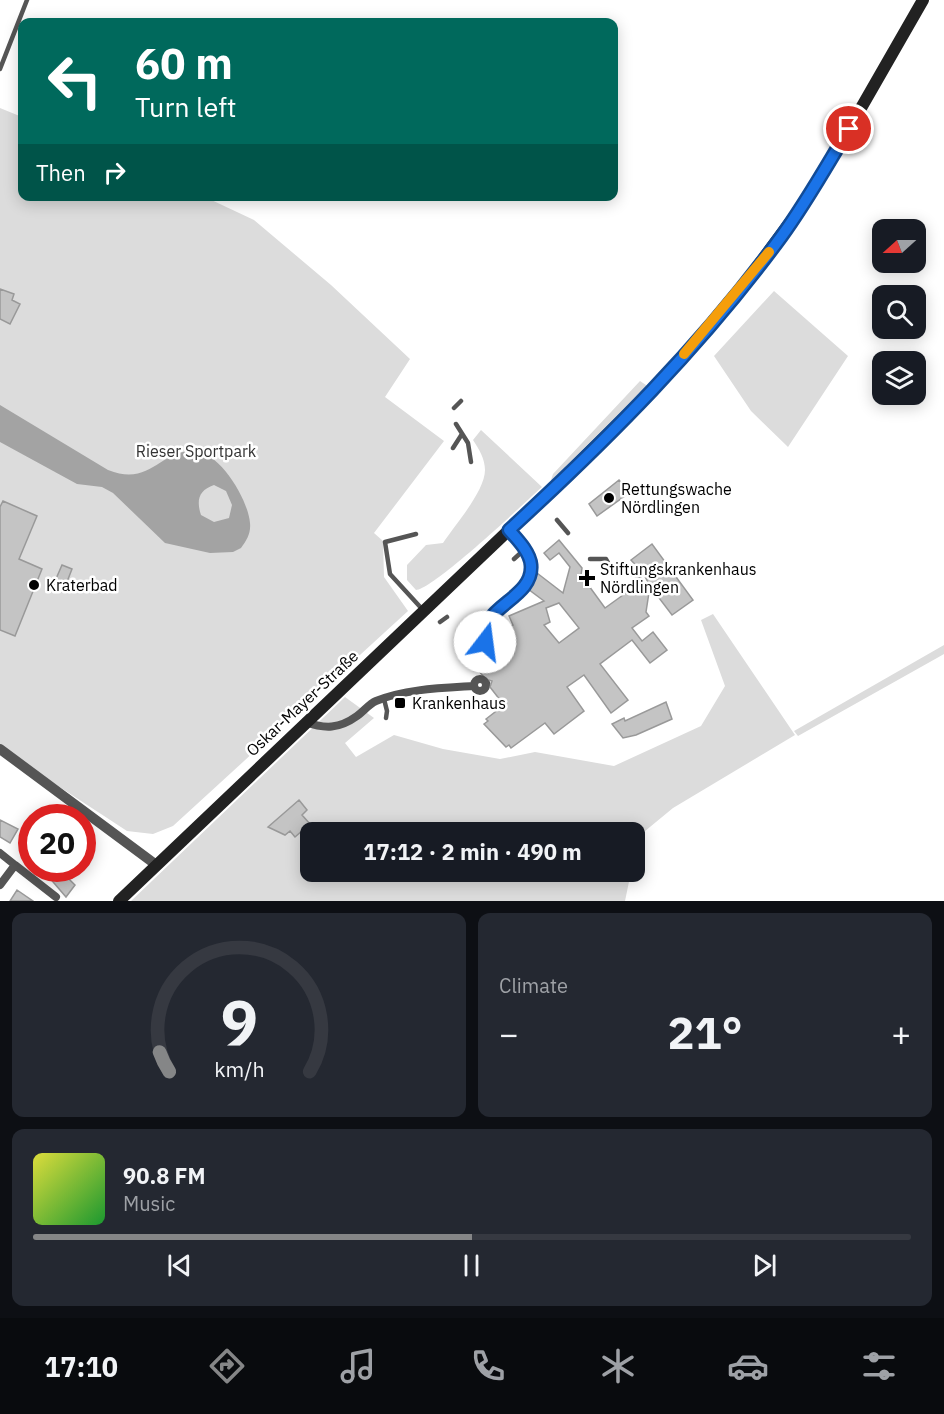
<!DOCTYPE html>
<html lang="en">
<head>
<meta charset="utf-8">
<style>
	body { margin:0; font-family:"IBM Plex Sans",sans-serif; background:#242831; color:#f1f3f6; height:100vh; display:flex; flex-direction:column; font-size:22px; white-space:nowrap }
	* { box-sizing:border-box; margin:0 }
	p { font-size:20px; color:#9ea1a6 }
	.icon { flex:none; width:33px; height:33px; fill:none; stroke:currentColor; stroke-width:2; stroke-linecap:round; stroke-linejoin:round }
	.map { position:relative; height:901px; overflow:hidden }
	.panel { display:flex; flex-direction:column; gap:12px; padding:12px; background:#0d0f14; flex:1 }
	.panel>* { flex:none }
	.hud { position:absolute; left:18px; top:18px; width:600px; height:183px; border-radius:12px; box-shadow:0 3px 15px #0003; background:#00695c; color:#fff; overflow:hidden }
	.needle { width:39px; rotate:249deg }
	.tools { position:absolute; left:872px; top:219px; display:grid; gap:12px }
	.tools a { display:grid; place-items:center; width:54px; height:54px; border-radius:12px; background:#171b24; box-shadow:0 3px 15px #0003; font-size:30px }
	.speed { position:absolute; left:18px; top:804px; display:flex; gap:12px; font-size:30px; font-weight:700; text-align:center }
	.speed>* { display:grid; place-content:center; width:78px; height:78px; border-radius:50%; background:#171b24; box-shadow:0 3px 15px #0003; line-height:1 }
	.speed .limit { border:9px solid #d22; background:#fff; color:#111 }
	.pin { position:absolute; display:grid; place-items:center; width:51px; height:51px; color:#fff; margin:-26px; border:3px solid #fff; border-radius:50%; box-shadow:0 2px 6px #0007 }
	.me { position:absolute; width:66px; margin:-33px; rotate:15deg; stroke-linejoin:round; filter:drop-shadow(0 0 4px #0008) }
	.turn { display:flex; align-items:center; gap:21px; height:126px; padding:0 18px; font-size:27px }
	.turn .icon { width:78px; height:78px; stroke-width:2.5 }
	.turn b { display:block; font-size:42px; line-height:51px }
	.then { display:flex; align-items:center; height:57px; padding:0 18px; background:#0003; gap:12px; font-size:22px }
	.big { font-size:45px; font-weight:700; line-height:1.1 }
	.panel .widget { flex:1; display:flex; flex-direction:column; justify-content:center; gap:9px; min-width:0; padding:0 21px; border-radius:12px; background:#242831 }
	.panel .dial { align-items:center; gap:0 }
	.dial svg { height:156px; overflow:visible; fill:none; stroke:#363941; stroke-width:7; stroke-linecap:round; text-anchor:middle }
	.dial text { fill:#f1f3f6; stroke:none }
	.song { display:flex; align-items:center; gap:18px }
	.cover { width:72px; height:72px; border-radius:9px; background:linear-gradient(135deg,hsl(60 70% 55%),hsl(130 70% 35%)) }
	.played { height:6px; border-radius:3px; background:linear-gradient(90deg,#858687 50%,#363941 50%) }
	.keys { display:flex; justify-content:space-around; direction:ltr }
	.heat { display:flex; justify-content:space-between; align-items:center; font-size:33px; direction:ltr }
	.panel .tiles { flex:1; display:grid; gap:12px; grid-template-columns:1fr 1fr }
	.widget:last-child { grid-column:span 2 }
	.trip { position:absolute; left:300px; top:822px; width:345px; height:60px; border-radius:12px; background:#171b24; box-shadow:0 3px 15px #0003; font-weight:700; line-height:60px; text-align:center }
	.dock { display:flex; height:96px; justify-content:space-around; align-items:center; background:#090b0e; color:#9ea1a6 }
	.dock .icon { width:42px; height:42px }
	.dock .active { color:#858687 }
	.dock b { font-size:27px; color:#f1f3f6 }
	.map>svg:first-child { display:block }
	.green { fill:#dcdcdc }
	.water { fill:#a3a3a3; fill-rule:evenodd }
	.building { fill:#c4c4c4; stroke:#999; stroke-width:1.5; fill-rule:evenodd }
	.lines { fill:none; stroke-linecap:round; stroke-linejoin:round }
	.service { stroke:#555; stroke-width:4.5 }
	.minor { stroke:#555; stroke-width:8 }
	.tertiary { stroke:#555; stroke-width:10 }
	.secondary { stroke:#222; stroke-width:12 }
	.route-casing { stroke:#114b97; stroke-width:15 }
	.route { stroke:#1a73e8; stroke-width:10 }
	.slow { stroke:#f59e0b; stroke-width:10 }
	.poi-dot { fill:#000; stroke:#fff; stroke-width:2 }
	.labels { text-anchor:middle; stroke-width:5; stroke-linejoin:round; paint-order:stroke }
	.park-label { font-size:16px; fill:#333; stroke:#fff }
	.poi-label { font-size:16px; fill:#000; stroke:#fff; text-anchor:start }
	.street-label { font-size:16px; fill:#000; stroke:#fff }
</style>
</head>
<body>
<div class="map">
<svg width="944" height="901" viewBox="0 0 944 901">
	<rect width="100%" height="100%" fill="#fff"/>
	<!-- green -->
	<path class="green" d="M0,108l22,9v79l183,1 49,23 77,65 79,74 -25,38 59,44 -70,92 9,8 1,36 24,34 -235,215 -20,8 -26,-3 -127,-83z
		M774,291l74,65 -60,91 -37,-36 -37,-55z
		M640,381l6,4v4l-96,94 3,-9z
		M481,430l61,57c-20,18 -107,101 -126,103l-9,-10v-15l19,-20 17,-2c12,-18 42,-52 42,-73 0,-11 -6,-21 -12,-30z
		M713,614l82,121 -122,73 -34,28 -4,18 -1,-22h-324v40h321l-6,29h-494l214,-204 29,21 -29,25 11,14 38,-22 49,14 57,10 35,-7 79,14 87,-40 24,-40 -24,-66z
		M944,645v9l-7,4 -139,78 -4,-5z"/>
	<!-- water -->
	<path class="water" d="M0,405l108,65c43,17 51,-20 86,-19 26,1 54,48 56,72 1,10 -3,17 -9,25l-8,4 -23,1 -45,-10 -52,-50 -11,-6 -25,-3 -77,-42zM214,485l12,6 6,14 -3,13 -15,4 -13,-7c-5,-15 -2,-25 13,-30z"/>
	<!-- building -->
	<path class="building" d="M0,289l14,5 -2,6 8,4 -10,20 -10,-5z
		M619,480l10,13 -32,23 -8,-12z
		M3,501l34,15 -18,43 23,10 -27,67 -15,-6v-123z
		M559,540l23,28 -1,7 24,33 25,-18 9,4 11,-8 -7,-13 -12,-13 21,-16 41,56 -21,15 -22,-29 -4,26 3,4 -17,12 10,13 11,-9 14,18 -17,13 -18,-23 -32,24 28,36 -17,13 -27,-38 -17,12 17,24 -30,23 -9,-11 -34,25 -2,-3 -3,2 -22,-23 4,-3 -2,-2 18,-14 -14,-18 2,-6 -7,-2 -26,-36 12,-10 25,33h6l1,-5 -10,-15 15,-6 -5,-11 10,-4 -4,-9 35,-15 -16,-12 9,-16 26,20 7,-26 -11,-14 -9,7 -6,-7zM559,603l20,25 -20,15 -15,-18 6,-3 -4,-14z
		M62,565l10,4 -9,23 -11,-4z
		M666,702l6,17 -36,16 -13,3 -11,-14 12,-6 1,3z
		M299,800l8,10 -5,5 8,9 -15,13 -5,-6 -5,4 -17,-8z
		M0,820l18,9 -8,14 -10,-6z
		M37,868h27l-2,4 13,13 -9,12 -18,-21z
		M17,890l16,11h-23z"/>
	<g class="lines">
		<!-- service -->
		<path class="service" d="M0,69l27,-69
			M454,408l7,-7
			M456,424l12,19 3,19
			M453,448l9,-14
			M557,520l11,13
			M416,534l-31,8 5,32 33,36
			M514,559l11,-10
			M590,559h16l6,11 28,6
			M440,622l7,-5
			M499,663c-6,-9 -15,-19 -16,-29 -1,-27 55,-40 48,-71 -3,-12 -13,-22 -21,-31
			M486,684l2,-1
			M384,699l3,12 -1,7"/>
		<!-- minor -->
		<path class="minor" d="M474 685a6 6 0 1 1 12 0a6 6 0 1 1-12 0Z
			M305,722c20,7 34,7 52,-6 7,-5 12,-12 19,-15 29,-12 66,-13 98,-15
			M0,853l15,12
			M0,885l15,-20 41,32"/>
		<!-- tertiary -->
		<path class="tertiary" d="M0,749l155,115"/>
		<!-- secondary -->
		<path class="secondary" d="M119,901l431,-410 105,-104 53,-59 32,-38 62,-84 47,-77 74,-129"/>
	</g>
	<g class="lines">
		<defs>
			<path id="route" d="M485,642c-8,-36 49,-42 46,-77 -1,-13 -14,-26 -22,-35 98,-90 193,-185 272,-293 25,-34 46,-72 68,-108"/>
		</defs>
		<!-- route casing -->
		<use href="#route" class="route-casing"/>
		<!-- route -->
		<use href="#route" class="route"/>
		<!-- slow -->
		<path class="slow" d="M684,354l85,-102"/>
	</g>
	<!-- markers -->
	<g class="poi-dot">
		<circle cx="609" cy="498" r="6"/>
		<path d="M584 569h6v6h6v6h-6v6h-6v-6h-6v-6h6z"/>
		<circle cx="34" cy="585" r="6"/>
		<rect x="394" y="697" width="12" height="12" rx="3"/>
	</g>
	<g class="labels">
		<!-- park labels -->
		<g class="park-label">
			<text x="196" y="457">Rieser Sportpark</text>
		</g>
		<!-- poi labels -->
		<g class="poi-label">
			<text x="621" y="495">Rettungswache<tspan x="621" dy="18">Nördlingen</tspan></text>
			<text x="600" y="575">Stiftungskrankenhaus<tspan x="600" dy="18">Nördlingen</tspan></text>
			<text x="46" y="591">Kraterbad</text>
			<text x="412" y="709">Krankenhaus</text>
		</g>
		<!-- street labels -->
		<g class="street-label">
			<text transform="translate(302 703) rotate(-43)" y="6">Oskar-Mayer-Straße</text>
		</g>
	</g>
</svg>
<div class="tools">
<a><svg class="needle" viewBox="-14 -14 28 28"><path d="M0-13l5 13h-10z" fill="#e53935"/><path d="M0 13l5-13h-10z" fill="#9ea1a6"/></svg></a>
<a><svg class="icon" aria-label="search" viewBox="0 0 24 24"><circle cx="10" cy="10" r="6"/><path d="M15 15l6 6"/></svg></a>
<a><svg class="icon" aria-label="layers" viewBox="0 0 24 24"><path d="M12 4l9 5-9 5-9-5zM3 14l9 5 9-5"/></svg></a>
</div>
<div class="speed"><div class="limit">20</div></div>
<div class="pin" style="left:849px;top:129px;background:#d93025"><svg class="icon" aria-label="arrive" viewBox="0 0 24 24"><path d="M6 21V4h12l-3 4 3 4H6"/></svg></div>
<svg class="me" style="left:485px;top:642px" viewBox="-20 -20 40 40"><circle r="19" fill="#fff"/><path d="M0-13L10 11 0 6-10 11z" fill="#1a73e8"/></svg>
<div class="trip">17:12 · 2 min · 490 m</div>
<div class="hud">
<div class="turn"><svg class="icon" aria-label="left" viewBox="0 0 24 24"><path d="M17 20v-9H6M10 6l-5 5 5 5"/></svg><div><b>60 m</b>Turn left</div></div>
<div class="then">Then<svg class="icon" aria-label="right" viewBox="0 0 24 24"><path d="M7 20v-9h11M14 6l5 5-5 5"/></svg></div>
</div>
</div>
<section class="panel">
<div class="tiles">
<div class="widget dial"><svg viewBox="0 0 100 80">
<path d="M14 69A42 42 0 1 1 86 69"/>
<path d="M14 69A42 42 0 0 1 9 59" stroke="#858687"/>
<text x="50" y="56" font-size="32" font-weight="700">9</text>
<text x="50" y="72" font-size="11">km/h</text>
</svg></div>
<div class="widget"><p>Climate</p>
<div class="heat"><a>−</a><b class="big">21°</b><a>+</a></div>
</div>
<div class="widget">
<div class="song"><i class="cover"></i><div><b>90.8 FM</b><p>Music</p></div></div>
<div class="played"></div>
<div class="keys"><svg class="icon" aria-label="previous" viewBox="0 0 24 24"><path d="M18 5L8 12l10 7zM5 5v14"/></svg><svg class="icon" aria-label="pause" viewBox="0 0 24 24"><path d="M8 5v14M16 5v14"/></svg><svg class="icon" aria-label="next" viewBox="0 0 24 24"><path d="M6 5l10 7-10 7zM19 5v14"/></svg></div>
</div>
</div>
</section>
<nav class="dock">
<b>17:10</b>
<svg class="icon active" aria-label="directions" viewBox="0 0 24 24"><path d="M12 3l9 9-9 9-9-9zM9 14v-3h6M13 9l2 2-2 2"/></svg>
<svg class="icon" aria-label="music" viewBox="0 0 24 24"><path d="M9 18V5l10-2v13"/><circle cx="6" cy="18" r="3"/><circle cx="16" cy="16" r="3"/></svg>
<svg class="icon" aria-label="phone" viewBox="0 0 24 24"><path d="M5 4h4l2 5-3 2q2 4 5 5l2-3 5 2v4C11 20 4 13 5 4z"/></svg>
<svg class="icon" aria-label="climate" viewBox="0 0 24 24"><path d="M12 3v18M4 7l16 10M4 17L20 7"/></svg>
<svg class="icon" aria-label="car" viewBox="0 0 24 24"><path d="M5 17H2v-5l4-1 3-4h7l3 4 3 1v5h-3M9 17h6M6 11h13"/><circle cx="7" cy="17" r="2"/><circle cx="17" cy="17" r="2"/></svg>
<svg class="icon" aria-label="filters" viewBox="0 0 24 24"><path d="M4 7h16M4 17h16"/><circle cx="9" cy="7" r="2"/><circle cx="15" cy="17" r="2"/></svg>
</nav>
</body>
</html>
